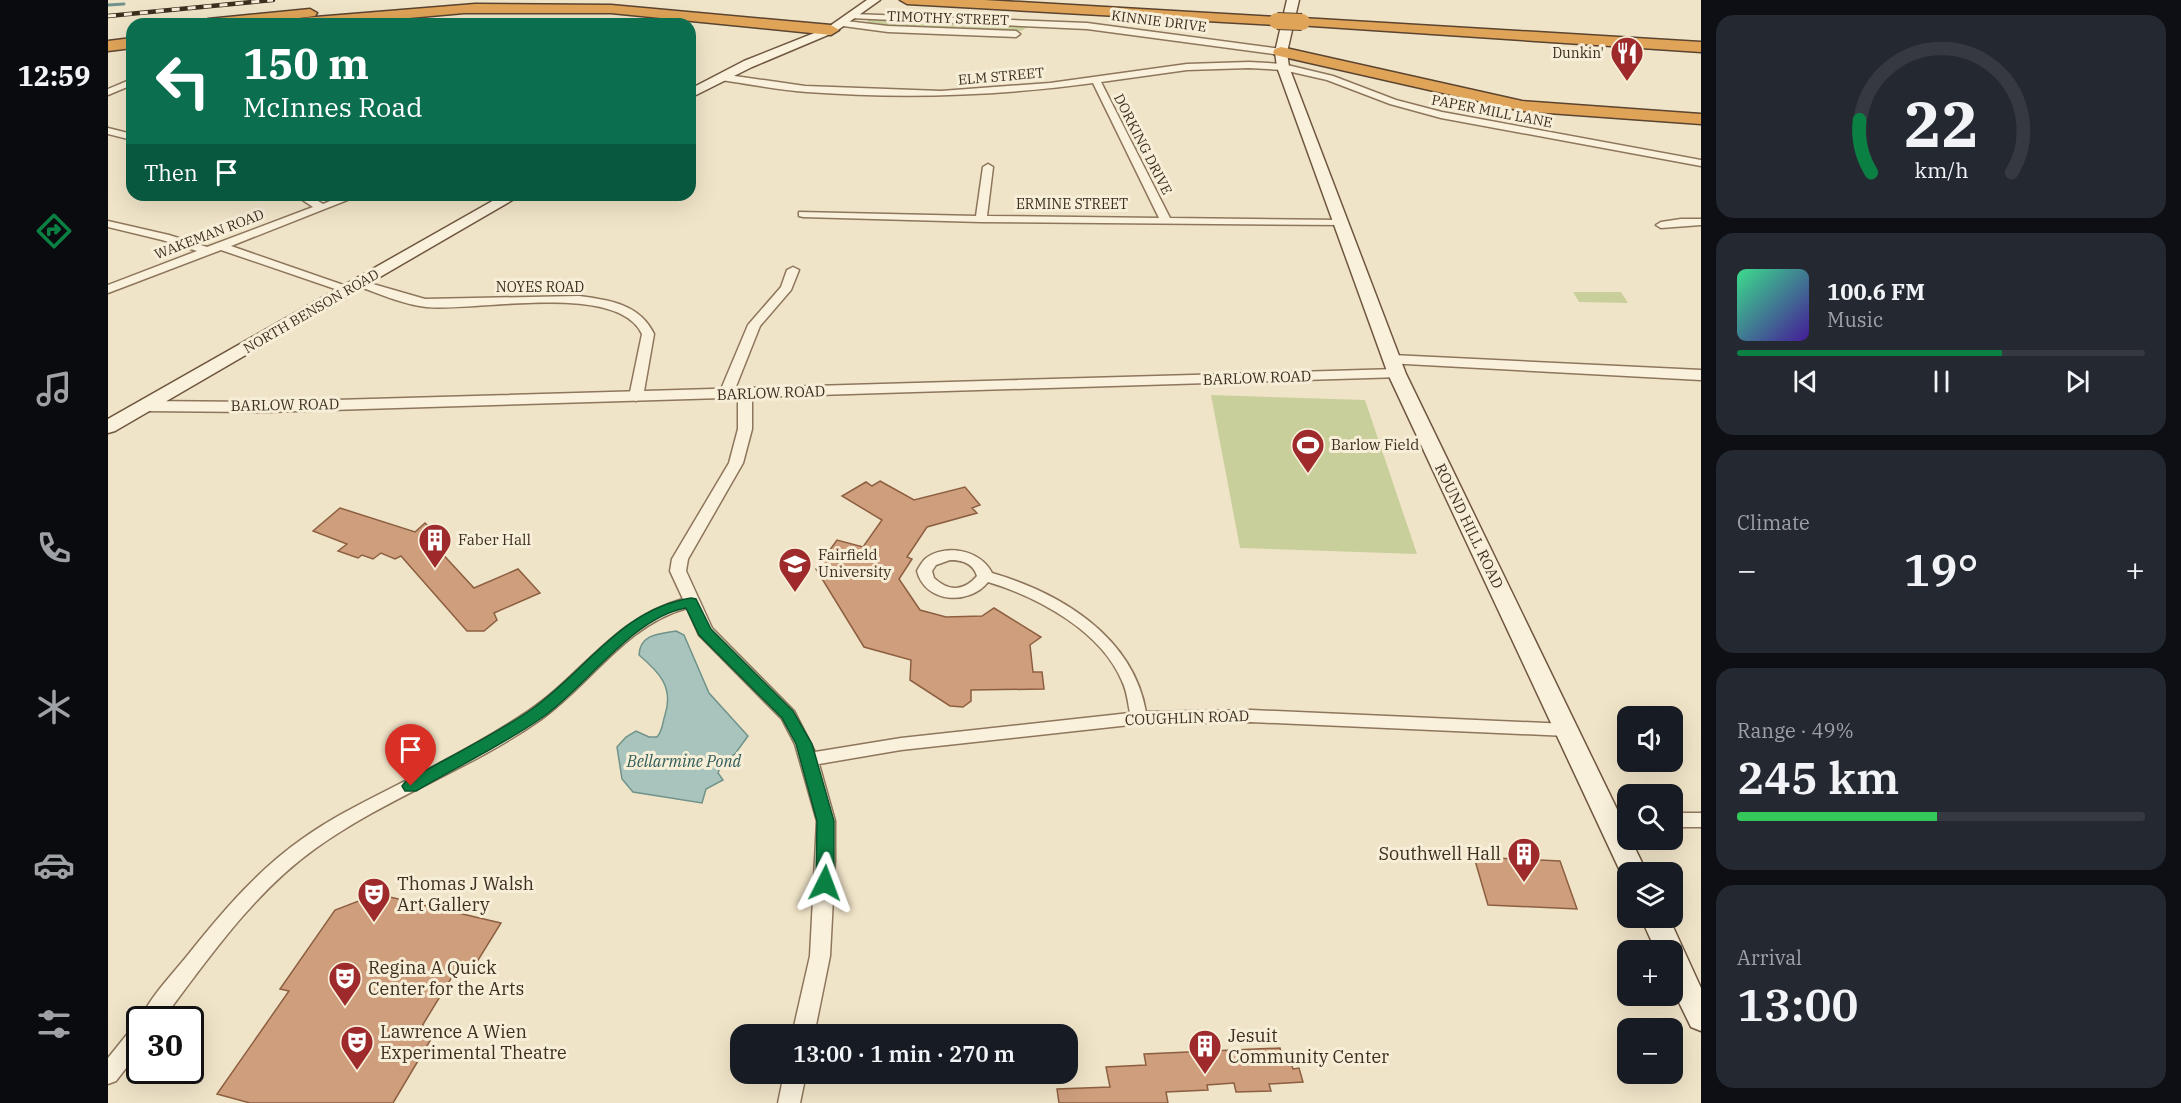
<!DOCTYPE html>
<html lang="en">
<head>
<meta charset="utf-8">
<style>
	body { margin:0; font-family:"IBM Plex Serif",serif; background:#242831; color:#f1f3f6; height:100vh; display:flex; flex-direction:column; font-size:22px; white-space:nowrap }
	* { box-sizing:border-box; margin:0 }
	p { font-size:20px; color:#9ea1a6 }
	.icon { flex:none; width:33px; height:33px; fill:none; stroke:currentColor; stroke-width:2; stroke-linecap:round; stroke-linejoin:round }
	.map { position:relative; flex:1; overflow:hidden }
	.details { display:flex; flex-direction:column; gap:15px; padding:15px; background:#0d0f14; width:480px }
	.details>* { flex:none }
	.guide { position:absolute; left:18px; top:18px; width:570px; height:183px; border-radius:18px; box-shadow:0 6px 24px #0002; background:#0b6e4f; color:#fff; overflow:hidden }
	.tools { position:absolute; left:1509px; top:706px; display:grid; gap:12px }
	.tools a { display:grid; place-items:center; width:66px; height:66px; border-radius:12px; background:#171b24; box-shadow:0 6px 24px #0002; font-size:30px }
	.speed { position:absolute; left:18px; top:1006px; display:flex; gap:12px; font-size:30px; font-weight:700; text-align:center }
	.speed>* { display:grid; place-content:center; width:78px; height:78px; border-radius:50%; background:#171b24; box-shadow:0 6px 24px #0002; line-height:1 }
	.speed .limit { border:3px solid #111; border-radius:9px; background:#fff; color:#111 }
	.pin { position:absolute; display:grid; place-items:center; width:51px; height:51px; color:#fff; margin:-62px -26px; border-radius:50% 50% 50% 0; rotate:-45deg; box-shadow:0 0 6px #0007 }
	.pin .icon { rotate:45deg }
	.me { position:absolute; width:66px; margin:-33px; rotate:3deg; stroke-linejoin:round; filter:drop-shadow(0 0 4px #0008) }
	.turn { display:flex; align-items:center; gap:21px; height:126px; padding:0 18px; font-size:27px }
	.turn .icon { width:78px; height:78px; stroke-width:2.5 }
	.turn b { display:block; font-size:42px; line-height:51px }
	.then { display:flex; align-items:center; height:57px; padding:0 18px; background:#0003; gap:12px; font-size:22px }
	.big { font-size:45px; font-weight:600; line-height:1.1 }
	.details .tile { flex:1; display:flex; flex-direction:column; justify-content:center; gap:9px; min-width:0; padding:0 21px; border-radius:18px; background:#242831 }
	.details .dial { align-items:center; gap:0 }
	.dial svg { height:156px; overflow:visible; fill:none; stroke:#363941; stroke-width:7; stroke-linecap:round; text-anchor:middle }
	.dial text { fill:#f1f3f6; stroke:none }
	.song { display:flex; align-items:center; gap:18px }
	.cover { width:72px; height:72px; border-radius:9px; background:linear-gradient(135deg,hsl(150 70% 55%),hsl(260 70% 35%)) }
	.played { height:6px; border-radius:3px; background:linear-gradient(90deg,#0b8043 65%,#363941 65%) }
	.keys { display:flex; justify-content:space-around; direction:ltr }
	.heat { display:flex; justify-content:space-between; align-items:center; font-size:33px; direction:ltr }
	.charge { height:9px; border-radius:4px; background:linear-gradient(90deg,#34c759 49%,#363941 0) }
	.trip { position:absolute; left:622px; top:1024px; width:348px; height:60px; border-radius:18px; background:#171b24; box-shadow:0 6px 24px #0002; font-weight:600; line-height:60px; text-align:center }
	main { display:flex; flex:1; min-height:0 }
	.tabs { display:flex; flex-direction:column; width:108px; justify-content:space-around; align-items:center; background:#090b0e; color:#9ea1a6 }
	.tabs .icon { width:42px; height:42px }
	.tabs .selected { color:#0b8043 }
	.tabs b { font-size:27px; color:#f1f3f6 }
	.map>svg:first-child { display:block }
	.green { fill:#c9cf9b }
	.water { fill:#a9c4bc; stroke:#6f938a; stroke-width:1.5 }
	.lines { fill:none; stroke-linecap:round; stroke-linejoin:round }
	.stream { stroke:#6f938a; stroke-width:3 }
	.building { fill:#cf9f7d; stroke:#8d5f41; stroke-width:1.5 }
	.minor-casing { stroke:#8d765c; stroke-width:3 }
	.tertiary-casing { stroke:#8d765c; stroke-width:3 }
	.secondary-casing { stroke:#6f573f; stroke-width:3 }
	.motorway-casing { stroke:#5b4430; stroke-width:3 }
	.minor { fill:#faf1dc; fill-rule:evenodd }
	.tertiary { fill:#faf1dc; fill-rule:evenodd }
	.secondary { fill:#faf1dc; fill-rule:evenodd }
	.motorway { fill:#e0a458; fill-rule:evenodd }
	.rail-casing { stroke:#3d2e20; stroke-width:4.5 }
	.rail { stroke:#f7eed8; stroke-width:3; stroke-dasharray:8; stroke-linecap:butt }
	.motorway-bridge-casing { stroke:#5b4430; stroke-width:18; stroke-linecap:butt }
	.motorway-bridge { stroke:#e0a458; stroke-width:16 }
	.route { fill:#0b8043; stroke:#07532c; stroke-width:1.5 }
	.labels { text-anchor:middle; stroke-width:6; stroke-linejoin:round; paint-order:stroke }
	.far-street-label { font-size:14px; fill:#3d2e20; stroke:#f7eed8 }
	.far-poi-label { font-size:14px; fill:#3d2e20; stroke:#f7eed8; text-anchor:end }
	.street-label { font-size:15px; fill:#3d2e20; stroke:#f7eed8 }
	.poi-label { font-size:15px; fill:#3d2e20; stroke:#f7eed8; text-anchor:start }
	.water-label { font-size:16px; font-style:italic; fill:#2f5d5a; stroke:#f7eed8 }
	.near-poi-label { font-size:18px; fill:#3d2e20; stroke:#f7eed8; text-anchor:start }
</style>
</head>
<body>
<main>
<nav class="tabs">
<b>12:59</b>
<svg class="icon selected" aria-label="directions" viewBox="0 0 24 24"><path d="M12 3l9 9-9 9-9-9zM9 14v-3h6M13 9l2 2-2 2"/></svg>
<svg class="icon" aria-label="music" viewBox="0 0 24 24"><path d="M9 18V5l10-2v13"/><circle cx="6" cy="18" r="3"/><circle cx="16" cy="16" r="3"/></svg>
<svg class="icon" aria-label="phone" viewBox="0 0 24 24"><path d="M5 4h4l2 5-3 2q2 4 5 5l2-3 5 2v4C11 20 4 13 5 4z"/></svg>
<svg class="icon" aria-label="climate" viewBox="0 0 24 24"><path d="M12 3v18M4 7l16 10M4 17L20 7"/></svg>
<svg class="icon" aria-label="car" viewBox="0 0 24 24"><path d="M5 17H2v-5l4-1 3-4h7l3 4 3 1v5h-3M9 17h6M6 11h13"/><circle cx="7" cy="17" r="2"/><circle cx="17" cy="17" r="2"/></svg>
<svg class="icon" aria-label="filters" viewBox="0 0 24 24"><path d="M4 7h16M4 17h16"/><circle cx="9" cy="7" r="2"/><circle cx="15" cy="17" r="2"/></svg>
</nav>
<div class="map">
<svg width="1593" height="1103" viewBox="0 0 1593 1103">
	<rect width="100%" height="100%" fill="#f0e4c8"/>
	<!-- green -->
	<path class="green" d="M760,19l163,6 -10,6 -128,-4 -26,-3z
		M1465,292h48l7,11 -49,-1z
		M1103,395l154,5 52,154 -177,-6z"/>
	<!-- water -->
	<path class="water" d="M568,631l8,4 25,58 39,43 -13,18 -13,8 -4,11 5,7 -17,9 -4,14 -69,-11 -11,-13 -5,-32 9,-10 10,-6 13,6h8c6,-7 5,-13 8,-22 9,-28 -6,-43 -26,-60 1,-21 20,-21 37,-24z"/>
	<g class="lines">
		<!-- stream -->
		<path class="stream" d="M0,5l16,-1"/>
	</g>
	<!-- building -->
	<path class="building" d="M772,481l34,19 51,-13 15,18 -8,3 5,5 -50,14 -20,30 5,2 -13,20 21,31 26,7 36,-1 12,-8 47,29 -11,8 3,27h9l2,17 -73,1v11l-8,6 -13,-1 -40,-26 1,-20 -47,-13 -48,-78 21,-29 26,7 19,-27 -40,-24 24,-14 6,4z
		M232,508l75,24 10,-9 21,21 -9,4 37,40 44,-19 22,24 -46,20 3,7 -13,11h-17l-66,-75 -6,3 -14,-6 -8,6 -11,-4 -4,3 -20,-7 9,-7 -34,-13z
		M1366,857l86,4 17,48 -89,-4z
		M269,894l124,29 -29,47 -14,-3 -36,59 15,3 -44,74h-143l-33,-9 72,-103 -9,-2 55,-79z
		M1172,1048l3,13 7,-1 3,9 6,-1 4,14 -34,2 2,7 -35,1 -2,-9 -27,2 1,5 -42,2 2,11h-109l-2,-14 53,-2 -4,-20 40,-2 -2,-11z"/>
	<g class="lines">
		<defs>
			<path id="minor" d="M745,14l234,9 194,26 4,3 -4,3 -194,-26 -237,-11 -1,-2z
				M738,21l42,5 128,5 4,3 -4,3 -128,-5 -45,-6v-4z
				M1141,62l34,2 50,12 63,24 46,12 259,48v6l-260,-48 -51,-14 -63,-24 -44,-10 -34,-2 -62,2 -86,12 69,136 171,2 5,3 -1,2 -364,-3 -178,-5 -4,-1v-4l177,4 7,-49 5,-3 5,3 -6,49 172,2 -66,-135c-95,13 -190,16 -286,9 -29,-2 -58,-8 -86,-12l-5,-3 5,-3 84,12 136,5 109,-8 137,-19z
				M24,79v6l-24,10v-6z
				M0,128l24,6v6l-24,-6z
				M187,195h13l15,9 22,-9h15l-129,51 121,42v4h-8l-123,-42 -113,43v-8l89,-34 -35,-11 -54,-13v-6l61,14 38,12 106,-40z
				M1573,219h20v6l-40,3 -5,-3 5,-3z
				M685,267l6,3 -8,20 -31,36 -27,68 -2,3h-10l-2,-3 29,-69 33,-38 6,-17z
				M251,280l66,19 154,-3c30,4 61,8 75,38l-11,63 -7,4 -7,-4 13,-63c-25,-53 -166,-22 -216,-27 -25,-3 -48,-14 -71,-22l-2,-2z
				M637,390l7,4v35l-9,34 -55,96 -2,12 26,57 82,83 21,41 86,-14 229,-25c-2,-10 -3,-22 -8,-32 -21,-50 -84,-84 -134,-99 -19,24 -63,21 -71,-11 2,-4 5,-9 8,-12 20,-16 56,-9 67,14 68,20 141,63 154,139l105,-2 316,14 6,2 3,4 -3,4 -6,2 -316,-14 -112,2 -238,26 -82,14 16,57v39l-5,96 -16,79h-22l18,-79 7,-135 -22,-77 -13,-25 -83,-84 -12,-27c-62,17 -96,76 -147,112 -70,49 -154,78 -224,128 -63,45 -108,111 -154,172h-22c11,-25 34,-47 51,-69 33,-41 68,-82 111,-112 32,-23 68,-40 103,-58 42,-21 83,-43 122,-69 57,-38 85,-93 156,-113l-13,-28 2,-12 57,-96 9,-34v-35zM842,560c12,0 23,3 27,16 -13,15 -28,16 -43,2l-2,-7 4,-6z
				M1501,813h19v14l-26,-2 -2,-5 2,-5z
				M1564,813h29v14h-29z
				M32,1024v26l-24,31 -8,3v-26l25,-31z
				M676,1074h22l-6,29h-22z"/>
			<path id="tertiary" d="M1284,355l309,15v10l-314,-17 -3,-3 3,-3z
				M1289,369l8,5 -3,3 -1136,35 -122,-1 -8,-5 8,-5 122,1z"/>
			<path id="secondary" d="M759,0h13l-45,32 -83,35 -62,31v-9l54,-28 83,-33z
				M1179,0h12l-12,52 2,15 117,307 222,458v8h3l16,33h-19v8l-7,-8 -233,-499 -111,-307 -2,-15z
				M395,195h18l-406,236 -7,2v-14z
				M1533,918h28l32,70v43l-10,-4 -19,-39v-37h-16z"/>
			<path id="motorway" d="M792,0h84l293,17 7,4 -7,4 -370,-21z
				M367,4l136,1 220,20 8,5 -8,5 -220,-22h-147l-122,11h-59l8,-5z
				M202,9l7,4 -2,3 -66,8h-49l8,-5z
				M1194,18l399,24v10l-404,-27 -2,-3z
				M24,38v10l-24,3v-10z
				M1173,47l241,54 179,13v10l-179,-13 -247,-56 -2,-3 2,-3z"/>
		</defs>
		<!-- minor casing -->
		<use href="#minor" class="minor-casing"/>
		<!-- tertiary casing -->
		<use href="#tertiary" class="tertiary-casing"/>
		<!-- secondary casing -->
		<use href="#secondary" class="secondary-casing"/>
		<!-- motorway casing -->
		<use href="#motorway" class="motorway-casing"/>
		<!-- minor -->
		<use href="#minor" class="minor"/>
		<!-- tertiary -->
		<use href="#tertiary" class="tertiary"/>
		<!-- secondary -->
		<use href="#secondary" class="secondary"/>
		<!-- motorway -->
		<use href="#motorway" class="motorway"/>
		<defs>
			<path id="rail" d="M0,16l165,-16"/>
		</defs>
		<!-- rail casing -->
		<use href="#rail" class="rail-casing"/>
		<!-- rail -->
		<use href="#rail" class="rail"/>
		<defs>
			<path id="motorway-bridge" d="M1169,21l25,1"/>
		</defs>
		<!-- motorway-bridge casing -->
		<use href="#motorway-bridge" class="motorway-bridge-casing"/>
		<!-- motorway-bridge -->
		<use href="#motorway-bridge" class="motorway-bridge"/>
	</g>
	<!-- route -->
	<path class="route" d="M583,598l5,1 15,30 82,82 19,33 22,77v62l-3,5 -6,2 -6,-2 -3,-5 1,-62 -21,-77 -14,-26 -83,-83 -13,-27c-53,9 -99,78 -143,109 -40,28 -85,49 -127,74h-11l-3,-5 3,-4c40,-23 90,-47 127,-73 54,-38 89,-100 159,-111z"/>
	<!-- icons -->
	<defs>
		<symbol id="restaurant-pin" viewBox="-11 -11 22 30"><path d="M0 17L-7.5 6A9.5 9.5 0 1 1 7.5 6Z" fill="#9e2a2b" stroke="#f7eed8"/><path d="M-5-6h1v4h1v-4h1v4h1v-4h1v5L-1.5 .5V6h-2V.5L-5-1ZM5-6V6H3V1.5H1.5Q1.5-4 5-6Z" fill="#fff"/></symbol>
		<symbol id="stadium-pin" viewBox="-11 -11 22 30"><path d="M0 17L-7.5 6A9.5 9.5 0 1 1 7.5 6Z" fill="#9e2a2b" stroke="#f7eed8"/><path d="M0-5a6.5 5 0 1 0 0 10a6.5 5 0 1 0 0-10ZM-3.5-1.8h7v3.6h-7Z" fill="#fff"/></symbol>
		<symbol id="building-pin" viewBox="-11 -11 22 30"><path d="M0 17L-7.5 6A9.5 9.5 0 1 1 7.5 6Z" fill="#9e2a2b" stroke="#f7eed8"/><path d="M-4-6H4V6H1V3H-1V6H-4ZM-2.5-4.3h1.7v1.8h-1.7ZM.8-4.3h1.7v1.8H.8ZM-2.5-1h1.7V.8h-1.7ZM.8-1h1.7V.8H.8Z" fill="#fff"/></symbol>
		<symbol id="university-pin" viewBox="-11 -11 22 30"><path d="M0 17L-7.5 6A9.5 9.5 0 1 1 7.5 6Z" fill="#9e2a2b" stroke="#f7eed8"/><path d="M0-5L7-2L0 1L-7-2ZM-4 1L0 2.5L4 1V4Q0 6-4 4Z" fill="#fff"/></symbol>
		<symbol id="theatre-pin" viewBox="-11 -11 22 30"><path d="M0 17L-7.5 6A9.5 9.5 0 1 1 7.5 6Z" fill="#9e2a2b" stroke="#f7eed8"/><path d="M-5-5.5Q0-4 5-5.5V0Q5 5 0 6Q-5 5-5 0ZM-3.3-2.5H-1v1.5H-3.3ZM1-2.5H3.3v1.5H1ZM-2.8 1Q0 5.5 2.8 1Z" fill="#fff"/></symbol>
	</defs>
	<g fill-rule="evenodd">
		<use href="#restaurant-pin" x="1500" y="34" width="38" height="52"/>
		<use href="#stadium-pin" x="1181" y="426" width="38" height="52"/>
		<use href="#building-pin" x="308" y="521" width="38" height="52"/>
		<use href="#university-pin" x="668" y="545" width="38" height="52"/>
		<use href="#building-pin" x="1397" y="835" width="38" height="52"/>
		<use href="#theatre-pin" x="247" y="875" width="38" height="52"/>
		<use href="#theatre-pin" x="218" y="959" width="38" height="52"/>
		<use href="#theatre-pin" x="230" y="1023" width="38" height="52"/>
		<use href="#building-pin" x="1078" y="1027" width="38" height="52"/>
	</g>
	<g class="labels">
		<!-- far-street labels -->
		<g class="far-street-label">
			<text transform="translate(840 18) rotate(2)" y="5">TIMOTHY STREET</text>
			<text transform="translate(1051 21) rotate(7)" y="5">KINNIE DRIVE</text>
			<text transform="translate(893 76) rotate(-5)" y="5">ELM STREET</text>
			<text transform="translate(1384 111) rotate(11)" y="5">PAPER MILL LANE</text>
			<text transform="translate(1035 144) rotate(63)" y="5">DORKING DRIVE</text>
			<text x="964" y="209">ERMINE STREET</text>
			<text transform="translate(101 234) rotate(-21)" y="5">WAKEMAN ROAD</text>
			<text x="432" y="292">NOYES ROAD</text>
			<text transform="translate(203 311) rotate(-30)" y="5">NORTH BENSON ROAD</text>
		</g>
		<!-- far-poi labels -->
		<g class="far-poi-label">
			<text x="1496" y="58">Dunkin'</text>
		</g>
		<!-- street labels -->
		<g class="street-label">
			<text transform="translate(1149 378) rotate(-2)" y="5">BARLOW ROAD</text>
			<text transform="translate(663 393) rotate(-2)" y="5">BARLOW ROAD</text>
			<text transform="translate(177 405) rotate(-1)" y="5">BARLOW ROAD</text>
			<text transform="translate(1361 526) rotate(64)" y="5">ROUND HILL ROAD</text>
			<text transform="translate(1079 718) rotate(-2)" y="5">COUGHLIN ROAD</text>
		</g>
		<!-- poi labels -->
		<g class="poi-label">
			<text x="1223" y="450">Barlow Field</text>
			<text x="350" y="545">Faber Hall</text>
			<text x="710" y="560">Fairfield<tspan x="710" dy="17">University</tspan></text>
		</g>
		<!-- water labels -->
		<g class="water-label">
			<text x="576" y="767">Bellarmine Pond</text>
		</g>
		<!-- near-poi labels -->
		<g class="near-poi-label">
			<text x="1393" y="860" text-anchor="end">Southwell Hall</text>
			<text x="289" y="890">Thomas J Walsh<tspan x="289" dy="21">Art Gallery</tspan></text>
			<text x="260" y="974">Regina A Quick<tspan x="260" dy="21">Center for the Arts</tspan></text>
			<text x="272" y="1038">Lawrence A Wien<tspan x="272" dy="21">Experimental Theatre</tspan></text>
			<text x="1120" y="1042">Jesuit<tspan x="1120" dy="21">Community Center</tspan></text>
		</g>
	</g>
</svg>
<div class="tools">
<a><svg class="icon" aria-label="sound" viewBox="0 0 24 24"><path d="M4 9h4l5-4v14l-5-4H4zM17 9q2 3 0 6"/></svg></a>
<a><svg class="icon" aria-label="search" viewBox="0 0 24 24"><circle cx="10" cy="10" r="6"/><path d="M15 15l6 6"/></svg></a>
<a><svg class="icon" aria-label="layers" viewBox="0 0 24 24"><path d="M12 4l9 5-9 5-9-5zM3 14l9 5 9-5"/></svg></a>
<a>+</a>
<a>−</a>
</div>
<div class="speed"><div class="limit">30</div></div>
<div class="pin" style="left:303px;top:786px;background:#d93025"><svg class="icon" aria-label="arrive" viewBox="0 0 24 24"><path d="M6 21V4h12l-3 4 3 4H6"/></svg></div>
<svg class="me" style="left:717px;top:883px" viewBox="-20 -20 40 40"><path d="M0-17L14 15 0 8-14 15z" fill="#0b8043" stroke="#fff" stroke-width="4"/></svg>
<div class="trip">13:00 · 1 min · 270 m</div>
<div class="guide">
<div class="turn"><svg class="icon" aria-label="left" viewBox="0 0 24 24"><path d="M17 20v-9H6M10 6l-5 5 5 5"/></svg><div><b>150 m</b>McInnes Road</div></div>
<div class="then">Then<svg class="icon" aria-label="arrive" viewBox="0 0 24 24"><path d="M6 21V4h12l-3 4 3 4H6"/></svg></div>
</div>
</div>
<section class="details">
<div class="tile dial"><svg viewBox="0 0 100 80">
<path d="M14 69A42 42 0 1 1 86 69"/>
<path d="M14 69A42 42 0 0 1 8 42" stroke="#0b8043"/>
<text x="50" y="56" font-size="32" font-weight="700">22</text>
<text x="50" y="72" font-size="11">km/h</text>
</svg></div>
<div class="tile">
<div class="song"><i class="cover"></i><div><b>100.6 FM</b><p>Music</p></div></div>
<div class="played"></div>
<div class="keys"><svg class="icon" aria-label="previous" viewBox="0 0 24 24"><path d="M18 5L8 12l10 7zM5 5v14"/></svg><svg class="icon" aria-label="pause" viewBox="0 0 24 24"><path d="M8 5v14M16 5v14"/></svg><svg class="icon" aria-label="next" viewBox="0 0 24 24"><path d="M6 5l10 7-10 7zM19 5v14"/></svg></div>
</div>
<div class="tile"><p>Climate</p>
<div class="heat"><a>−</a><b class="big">19°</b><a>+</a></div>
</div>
<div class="tile"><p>Range · 49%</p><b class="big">245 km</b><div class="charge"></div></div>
<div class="tile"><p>Arrival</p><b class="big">13:00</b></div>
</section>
</main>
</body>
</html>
